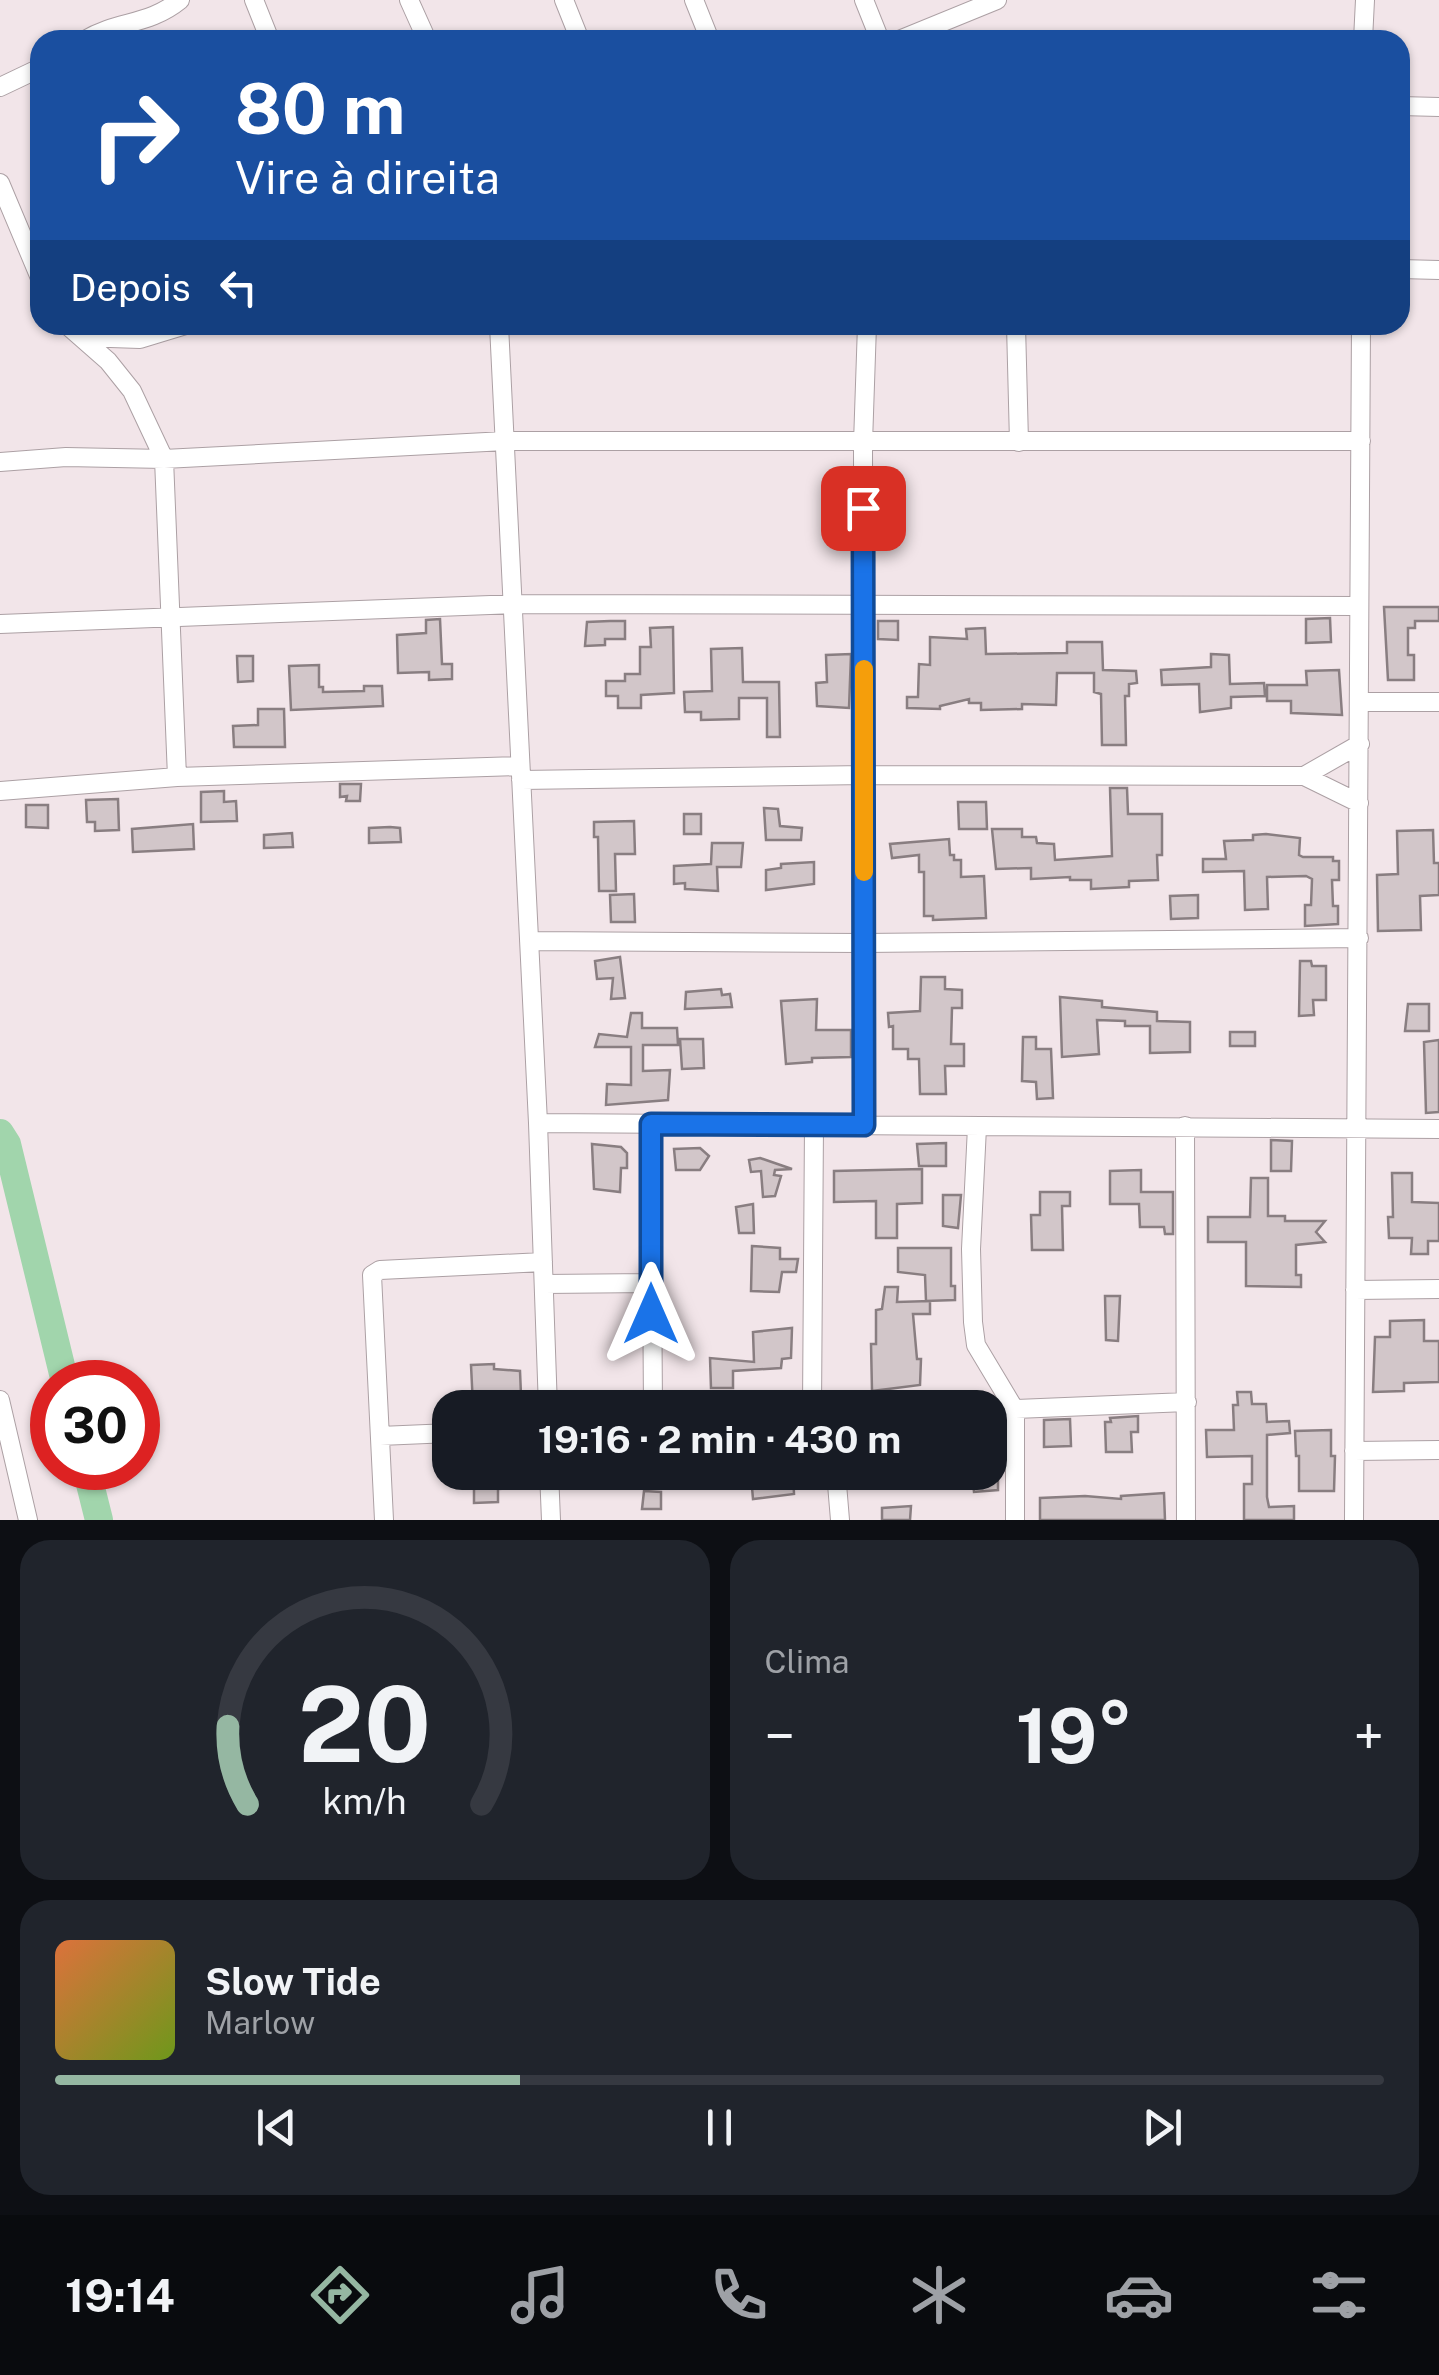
<!DOCTYPE html>
<html lang="pt">
<head>
<meta charset="utf-8">
<style>
	body { margin:0; font-family:"Public Sans",sans-serif; background:#20242c; color:#f1f3f6; height:100vh; display:flex; flex-direction:column; font-size:38px; white-space:nowrap }
	* { box-sizing:border-box; margin:0 }
	p { font-size:32px; color:#9ea1a6 }
	.icon { flex:none; width:55px; height:55px; fill:none; stroke:currentColor; stroke-width:2; stroke-linecap:round; stroke-linejoin:round }
	.map { position:relative; height:1520px; overflow:hidden }
	.details { display:flex; flex-direction:column; gap:20px; padding:20px; background:#0d0f14; flex:1 }
	.details>* { flex:none }
	.banner { position:absolute; left:30px; top:30px; width:1380px; height:305px; border-radius:30px; box-shadow:0 2px 8px #0004; background:#1a4fa0; color:#fff; overflow:hidden }
	.speed { position:absolute; left:30px; top:1360px; display:flex; gap:20px; font-size:50px; font-weight:700; text-align:center }
	.speed>* { display:grid; place-content:center; width:130px; height:130px; border-radius:50%; background:#171b24; box-shadow:0 2px 8px #0004; line-height:1 }
	.speed .limit { border:15px solid #d22; background:#fff; color:#111 }
	.pin { position:absolute; display:grid; place-items:center; width:85px; height:85px; color:#fff; margin:-42px; border-radius:20px; box-shadow:0 5px 15px #0006 }
	.me { position:absolute; width:110px; margin:-55px; rotate:0deg; stroke-linejoin:round; filter:drop-shadow(0 0 8px #0008) }
	.turn { display:flex; align-items:center; gap:35px; height:210px; padding:0 40px; font-size:45px }
	.turn .icon { width:130px; height:130px; stroke-width:2.5 }
	.turn b { display:block; font-size:70px; line-height:85px }
	.then { display:flex; align-items:center; height:95px; padding:0 40px; background:#0003; gap:20px; font-size:38px }
	.big { font-size:75px; font-weight:700; line-height:1.1 }
	.details .tile { flex:1; display:flex; flex-direction:column; justify-content:center; gap:15px; min-width:0; padding:0 35px; border-radius:30px; background:#20242c }
	.details .dial { align-items:center; gap:0 }
	.dial svg { height:260px; overflow:visible; fill:none; stroke:#363941; stroke-width:7; stroke-linecap:round; text-anchor:middle }
	.dial text { fill:#f1f3f6; stroke:none }
	.song { display:flex; align-items:center; gap:30px }
	.cover { width:120px; height:120px; border-radius:15px; background:linear-gradient(135deg,hsl(20 70% 55%),hsl(80 70% 35%)) }
	.played { height:10px; border-radius:5px; background:linear-gradient(90deg,#95b7a2 35%,#363941 35%) }
	.keys { display:flex; justify-content:space-around; direction:ltr }
	.heat { display:flex; justify-content:space-between; align-items:center; font-size:55px; direction:ltr }
	.details .tiles { flex:1; display:grid; gap:20px; grid-template-columns:1fr 1fr }
	.tile:last-child { grid-column:span 2 }
	.trip { position:absolute; left:432px; top:1390px; width:575px; height:100px; border-radius:30px; background:#171b24; box-shadow:0 2px 8px #0004; font-weight:700; line-height:100px; text-align:center }
	.tabs { display:flex; height:160px; justify-content:space-around; align-items:center; background:#090b0e; color:#9ea1a6 }
	.tabs .icon { width:70px; height:70px }
	.tabs .selected { color:#95b7a2 }
	.tabs b { font-size:45px; color:#f1f3f6 }
	.map>svg:first-child { display:block }
	.lines { fill:none; stroke-linecap:round; stroke-linejoin:round }
	.river { stroke:#a1d5ac; stroke-width:28 }
	.building { fill:#d2c6c9; stroke:#897e81; stroke-width:2.5 }
	.minor-casing { stroke:#aca0a4; stroke-width:20 }
	.minor { stroke:#fff; stroke-width:18 }
	.route-casing { stroke:#114b97; stroke-width:25 }
	.route { stroke:#1a73e8; stroke-width:18 }
	.slow { stroke:#f59e0b; stroke-width:18 }
</style>
</head>
<body>
<div class="map">
<svg width="1439" height="1520" viewBox="0 0 1439 1520">
	<rect width="100%" height="100%" fill="#f2e5e9"/>
	<g class="lines">
		<!-- river -->
		<path class="river" d="M0,1133l7,11 58,238
			M86,1468l13,52"/>
	</g>
	<!-- building -->
	<path class="building" d="M1384,607h55v14h-24v7h-7v27h6v25h-26z
		M1330,618l1,24 -25,1v-24z
		M440,619l2,45h10v15l-23,1v-8l-31,1 -1,-38 29,-2v-13z
		M610,621h15v18h-20v6l-20,1 2,-24z
		M878,621h20v19l-20,-1z
		M673,627l1,66 -33,2v13h-23v-12h-12v-15h19v-7h15v-27h11l-1,-19z
		M985,628l1,26 81,-1v-11h35l1,28 33,1 1,12 -8,1v12h-4l1,49h-24l-1,-51 -7,-2v-19h-37l-1,32 -34,-1v5l-41,1v-7h-12v-4l-29,7v3l-33,-1v-11h11l1,-33 11,1v-28l37,2 -1,-10z
		M742,648l1,34h36l1,55h-13v-39h-28v21l-38,1v-8h-16l-1,-20 28,-1 -1,-42z
		M851,654l-2,54 -32,-2 -1,-23 11,-1 -1,-27z
		M1211,654l18,1 1,29 34,-1 1,13 -34,1v11l-31,4 -1,-28 -37,1 -1,-15 50,-3z
		M237,656h16v25l-15,1z
		M319,665v22h4v5l41,-1v-5h18l1,20 -92,4 -2,-44z
		M1339,670l3,45 -51,-2v-12h-24v-16h40l-1,-14z
		M258,709h26l1,38h-51l-1,-21 25,-1z
		M340,784h21l-1,17h-14l1,-5 -7,1z
		M1110,788h17l1,26h34v41h-5l1,25 -29,1v6l-38,2v-9h-21v-3l-39,2v-11l-35,1 -4,-40h30v8h14l1,6 17,1 1,16 57,-4z
		M224,791v11l12,-1 1,20 -36,1v-30z
		M118,799l1,31 -24,1v-9h-8l-1,-22z
		M958,802h28l1,27h-28z
		M26,805h22v23l-22,-1z
		M764,808l14,1 2,17 22,2 -1,12h-35z
		M684,814h17v20h-17z
		M634,821l1,33h-20l1,37h-17l-1,-54h-4v-15z
		M193,824l1,25 -61,3 -1,-23z
		M390,827l10,1 1,14 -32,1v-15z
		M1433,830l1,33h5v32l-19,1 1,34 -43,1 -1,-56 21,-1 -1,-43z
		M292,833l1,14 -29,1v-13z
		M1266,834l34,4 -1,17 4,2h30v4h6v19h-7l1,26h5v18l-33,2v-21h6l1,-26 -6,-3 -39,1 1,32 -23,1 -1,-39 -41,1v-13h23l-2,-18 29,-1v-5z
		M949,839l1,16h4v5h7v17l23,-1 2,42 -53,2v-4h-9v-44h-5v-17l-27,3 -2,-14z
		M712,843h31l-2,24h-24l1,24 -33,-2v-6l-11,1v-18l37,-2z
		M814,862v22l-48,6v-20l15,-2v-4z
		M634,894l1,28h-24l-1,-27z
		M1198,895v23l-27,1 -1,-23z
		M620,957l5,41 -14,1 2,-21 -16,1 -2,-18z
		M1300,961h11l1,5h14v34h-13l1,15 -15,1z
		M921,977h24v12l17,1v18h-10l-1,36h13v22h-19l1,28h-26l-1,-35h-11v-10h-15v-23l-4,1 -1,-14 32,-2z
		M721,989l1,6 8,-1 2,13 -47,2 1,-17z
		M1060,997l42,4v6l55,5v9l33,1v30l-40,1v-27h-25v-5l-28,-1 2,34 -37,3z
		M817,999l-1,31h35v27l-39,1v4l-26,2 -5,-63z
		M1408,1004h21v27h-24z
		M631,1013h11v15h35l1,17h-35v26l27,-1 -2,30 -62,5 1,-21 24,1v-38h-36l4,-13 28,3z
		M1230,1032h25v14h-25z
		M1023,1037h13v12h15l2,49 -16,1 -1,-17 -14,-1z
		M680,1039h23l1,29 -22,1z
		M1439,1040v72l-13,1 -2,-71z
		M1271,1140l21,1 -1,30h-20z
		M946,1143v23h-27l-2,-22z
		M592,1144l29,3 6,6v15h-6l-1,24 -26,-3z
		M700,1148l9,8 -9,14h-24l-2,-21z
		M760,1158l32,11 -17,1 -1,5 7,1 -6,20 -12,1 -2,-26 -10,1 -2,-12z
		M922,1169v34l-25,1v34h-21v-37l-42,1v-31z
		M1141,1170v22h32v42h-8l-1,-7h-24l-1,-23h-29v-33z
		M1392,1173h20v29l27,1v38h-11v13h-17l1,-16h-23l-1,-21h5z
		M1251,1178h17v38h17v5h40l-9,11 9,10 -29,3v30h5v12l-55,-1v-44h-38v-25h42z
		M1040,1192h30v14h-8l1,44h-31l-1,-35h9z
		M943,1195h18l-3,33 -15,-2z
		M753,1204l1,29h-15l-3,-26z
		M752,1246l28,2v11h18l-2,13h-14l-3,20 -28,-1z
		M898,1248h53v38h4v14l-29,1 -1,-26 -27,-3z
		M885,1287h13l-1,15 33,-1v13h-17l4,45h4l-1,26 -48,6 -1,-47h5v-34l6,-1z
		M1105,1296h15l-2,45 -12,-1z
		M1424,1320v21h15v41l-35,1v8l-31,1 2,-55h15v-16z
		M792,1328l-1,30 -9,1 -1,9 -48,3v17h-22l-1,-30 44,4 -1,-30z
		M494,1364v5l26,2 1,24h-26v10l-22,1 -2,-41z
		M1237,1392h14l1,12h14l1,18 22,-1 1,12 -23,2v62l2,10 25,-1v14h-50v-36h8v-28l-45,1 -1,-27h28l-1,-25h5z
		M1138,1416v16h-7l1,20h-26l-1,-30h6l-1,-4z
		M1070,1419l1,27 -27,1v-27z
		M1331,1430v26h4l-1,35h-35v-35h-3l-1,-25z
		M474,1472h53l1,15 -30,2v13l-24,1z
		M781,1472h12l1,22 -41,5 -1,-12 14,-2 1,-6 14,2z
		M972,1472h26v18l-24,2z
		M644,1491l17,1v17h-19z
		M1164,1493l1,27h-125v-22l45,-2 36,3v-3z
		M911,1506l-1,14h-28v-12z"/>
	<g class="lines">
		<defs>
			<path id="minor" d="M254,0l16,40
				M409,0l18,40
				M564,0l16,40
				M694,0l16,40
				M864,0l16,40
				M85,40c33,-20 63,-14 95,-40
				M899,40l98,-40
				M1363,40l2,-40
				M0,87l40,-19
				M1400,106l39,1
				M0,183l40,95
				M1400,269l39,1
				M499,325l39,798 10,285
				M1016,325l3,117
				M81,337l59,2 46,-14
				M0,462l66,-5 98,2 341,-18h856
				M0,624l514,-20 844,2
				M1360,702h79
				M1304,776l56,-32
				M177,777l343,-11
				M521,780l344,-5 439,1 55,27
				M0,791l177,-14 -13,-318 -32,-68 -24,-30 -41,-36
				M529,941l334,2 496,-5
				M538,1123l901,6
				M651,1124l2,284
				M864,1125l-1,-682 4,-118
				M1185,1126l1,394
				M977,1127l-6,122 2,73 3,23 39,65v110
				M544,1284l106,-1
				M1355,1290l84,-1
				M0,1400l28,120
				M812,1408l2,-283
				M990,1410l197,-8
				M380,1436l70,-3
				M1354,1451l85,-1
				M549,1472l2,48
				M836,1472l4,48
				M384,1520l-12,-245 8,-5 163,-8
				M1354,1520l7,-1195"/>
		</defs>
		<!-- minor casing -->
		<use href="#minor" class="minor-casing"/>
		<!-- minor -->
		<use href="#minor" class="minor"/>
	</g>
	<g class="lines">
		<defs>
			<path id="route" d="M651,1314v-190l213,1 -1,-617"/>
		</defs>
		<!-- route casing -->
		<use href="#route" class="route-casing"/>
		<!-- route -->
		<use href="#route" class="route"/>
		<!-- slow -->
		<path class="slow" d="M864,669v203"/>
	</g>
</svg>
<div class="speed"><div class="limit">30</div></div>
<div class="pin" style="left:863px;top:508px;background:#d93025"><svg class="icon" aria-label="arrive" viewBox="0 0 24 24"><path d="M6 21V4h12l-3 4 3 4H6"/></svg></div>
<svg class="me" style="left:651px;top:1314px" viewBox="-20 -20 40 40"><path d="M0-17L14 15 0 8-14 15z" fill="#1a73e8" stroke="#fff" stroke-width="4"/></svg>
<div class="trip">19:16 · 2 min · 430 m</div>
<div class="banner">
<div class="turn"><svg class="icon" aria-label="right" viewBox="0 0 24 24"><path d="M7 20v-9h11M14 6l5 5-5 5"/></svg><div><b>80 m</b>Vire à direita</div></div>
<div class="then">Depois<svg class="icon" aria-label="left" viewBox="0 0 24 24"><path d="M17 20v-9H6M10 6l-5 5 5 5"/></svg></div>
</div>
</div>
<section class="details">
<div class="tiles">
<div class="tile dial"><svg viewBox="0 0 100 80">
<path d="M14 69A42 42 0 1 1 86 69"/>
<path d="M14 69A42 42 0 0 1 8 45" stroke="#95b7a2"/>
<text x="50" y="56" font-size="32" font-weight="700">20</text>
<text x="50" y="72" font-size="11">km/h</text>
</svg></div>
<div class="tile"><p>Clima</p>
<div class="heat"><a>−</a><b class="big">19°</b><a>+</a></div>
</div>
<div class="tile">
<div class="song"><i class="cover"></i><div><b>Slow Tide</b><p>Marlow</p></div></div>
<div class="played"></div>
<div class="keys"><svg class="icon" aria-label="previous" viewBox="0 0 24 24"><path d="M18 5L8 12l10 7zM5 5v14"/></svg><svg class="icon" aria-label="pause" viewBox="0 0 24 24"><path d="M8 5v14M16 5v14"/></svg><svg class="icon" aria-label="next" viewBox="0 0 24 24"><path d="M6 5l10 7-10 7zM19 5v14"/></svg></div>
</div>
</div>
</section>
<nav class="tabs">
<b>19:14</b>
<svg class="icon selected" aria-label="directions" viewBox="0 0 24 24"><path d="M12 3l9 9-9 9-9-9zM9 14v-3h6M13 9l2 2-2 2"/></svg>
<svg class="icon" aria-label="music" viewBox="0 0 24 24"><path d="M9 18V5l10-2v13"/><circle cx="6" cy="18" r="3"/><circle cx="16" cy="16" r="3"/></svg>
<svg class="icon" aria-label="phone" viewBox="0 0 24 24"><path d="M5 4h4l2 5-3 2q2 4 5 5l2-3 5 2v4C11 20 4 13 5 4z"/></svg>
<svg class="icon" aria-label="climate" viewBox="0 0 24 24"><path d="M12 3v18M4 7l16 10M4 17L20 7"/></svg>
<svg class="icon" aria-label="car" viewBox="0 0 24 24"><path d="M5 17H2v-5l4-1 3-4h7l3 4 3 1v5h-3M9 17h6M6 11h13"/><circle cx="7" cy="17" r="2"/><circle cx="17" cy="17" r="2"/></svg>
<svg class="icon" aria-label="filters" viewBox="0 0 24 24"><path d="M4 7h16M4 17h16"/><circle cx="9" cy="7" r="2"/><circle cx="15" cy="17" r="2"/></svg>
</nav>
</body>
</html>
